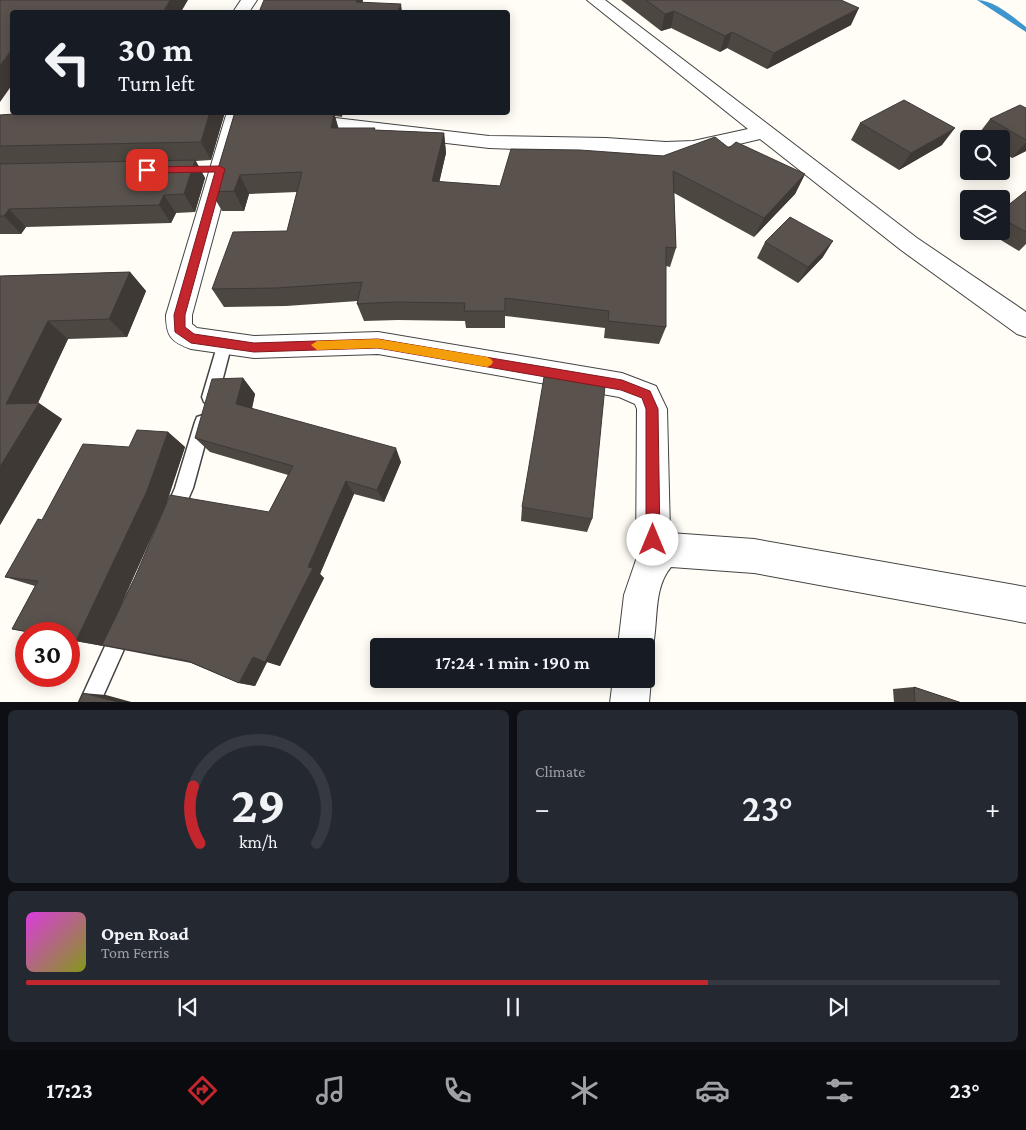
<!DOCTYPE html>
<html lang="en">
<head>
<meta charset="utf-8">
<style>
	body { margin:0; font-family:"Crimson Pro",serif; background:#242831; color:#f1f3f6; height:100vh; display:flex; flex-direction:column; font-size:19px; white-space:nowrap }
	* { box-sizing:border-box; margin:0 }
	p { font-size:16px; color:#9ea1a6 }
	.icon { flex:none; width:28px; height:28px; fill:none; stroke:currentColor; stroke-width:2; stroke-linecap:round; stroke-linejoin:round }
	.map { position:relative; height:702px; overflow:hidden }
	.side { display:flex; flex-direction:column; gap:8px; padding:8px; background:#0d0f14; flex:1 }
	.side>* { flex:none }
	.hud { position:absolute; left:10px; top:10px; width:500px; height:105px; border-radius:5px; box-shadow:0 2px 12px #0003; background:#171b24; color:#f1f3f6; overflow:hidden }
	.tools { position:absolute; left:960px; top:130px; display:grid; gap:10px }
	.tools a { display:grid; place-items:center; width:50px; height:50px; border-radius:5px; background:#171b24; box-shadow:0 2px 12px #0003; font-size:25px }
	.speed { position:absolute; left:15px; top:622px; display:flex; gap:10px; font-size:25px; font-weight:700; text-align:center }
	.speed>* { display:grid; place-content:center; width:65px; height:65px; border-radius:50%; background:#171b24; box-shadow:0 2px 12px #0003; line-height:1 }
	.speed .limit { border:8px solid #d22; background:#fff; color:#111 }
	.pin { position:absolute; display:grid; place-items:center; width:42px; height:42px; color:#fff; margin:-21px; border-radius:10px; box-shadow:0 2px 8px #0006 }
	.me { position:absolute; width:55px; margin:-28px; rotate:0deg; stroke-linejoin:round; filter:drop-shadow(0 0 4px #0008) }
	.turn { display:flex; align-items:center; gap:18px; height:105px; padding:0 25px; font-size:22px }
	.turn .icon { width:65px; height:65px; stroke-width:2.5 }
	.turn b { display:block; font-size:35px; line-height:42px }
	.big { font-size:38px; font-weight:600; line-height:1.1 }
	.side .widget { flex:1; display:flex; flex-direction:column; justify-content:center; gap:8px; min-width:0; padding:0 18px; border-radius:8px; background:#242831 }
	.side .dial { align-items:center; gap:0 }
	.dial svg { height:130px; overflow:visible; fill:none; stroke:#363941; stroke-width:7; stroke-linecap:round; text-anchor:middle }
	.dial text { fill:#f1f3f6; stroke:none }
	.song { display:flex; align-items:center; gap:15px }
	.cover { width:60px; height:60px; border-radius:8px; background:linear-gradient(135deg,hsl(300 70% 55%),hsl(70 70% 35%)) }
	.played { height:5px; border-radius:2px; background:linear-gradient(90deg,#c4262e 70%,#363941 70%) }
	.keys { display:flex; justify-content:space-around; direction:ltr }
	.heat { display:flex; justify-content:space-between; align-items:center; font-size:28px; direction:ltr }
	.side .tiles { flex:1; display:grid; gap:8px; grid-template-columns:1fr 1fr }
	.widget:last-child { grid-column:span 2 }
	.trip { position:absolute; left:370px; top:638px; width:285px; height:50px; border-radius:5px; background:#171b24; box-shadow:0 2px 12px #0003; font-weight:600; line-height:50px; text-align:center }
	.tabs { display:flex; height:80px; justify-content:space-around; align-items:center; background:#090b0e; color:#9ea1a6 }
	.tabs .icon { width:35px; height:35px }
	.tabs .active { color:#c4262e }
	.tabs b { font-size:22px; color:#f1f3f6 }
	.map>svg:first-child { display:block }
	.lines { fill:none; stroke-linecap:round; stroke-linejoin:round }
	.stream { fill:#3f96cf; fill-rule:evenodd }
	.service-casing { stroke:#444; stroke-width:3 }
	.minor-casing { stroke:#444; stroke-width:2 }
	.service { fill:#fff; fill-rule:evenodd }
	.minor { fill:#fff; fill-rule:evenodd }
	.wall { fill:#4d4742; fill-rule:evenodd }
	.shaded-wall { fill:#3f3936 }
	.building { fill:#5a524d; stroke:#3f3936 }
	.route { fill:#c4262e; stroke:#7f191e }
	.slow { fill:#f59e0b }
</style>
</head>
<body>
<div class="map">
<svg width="1026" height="703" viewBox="0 0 1026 703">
	<rect width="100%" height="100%" fill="#fffdf5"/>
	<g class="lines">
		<!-- stream -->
		<path class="stream" d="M977,0c17,0 36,17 49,27v5z"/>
		<defs>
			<path id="service" d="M225,337l5,2 2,4 -14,54 -2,5 -6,2 -6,-2 -2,-5 16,-54 2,-4z
				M203,415l6,2 2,5 -18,66 -14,32 -6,3 -6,-3 -3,-6 11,-26 20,-66 2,-5z
				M123,619l7,3 3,7 -33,74h-21l37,-81z"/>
			<path id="minor" d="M241,0h16l-8,12h-16z
				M587,0h18l312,238 109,74v25l-9,-3 -116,-84 -141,-111 -67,16 -27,1 -60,-4 -117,-4 -188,-22 -7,-2 -3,-4 3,-4 7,-2 188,22 117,2 60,4 27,-1 55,-12z
				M227,112h20l-55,203v9l5,4 57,8 124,-4 244,41 34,13 11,23 3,124 84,6 272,48v36l-272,-50 -83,-6c-21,25 -10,63 -22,92l-3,1v-14h-28l6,-51 12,-35 1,-151 -2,-5 -16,-7 -241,-43 -124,4 -63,-9c-20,-7 -25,-13 -25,-34z
				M646,667l5,12 -2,24h-39l3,-24h33z"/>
		</defs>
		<!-- service casing -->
		<use href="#service" class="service-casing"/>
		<!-- minor casing -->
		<use href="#minor" class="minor-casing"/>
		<!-- service -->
		<use href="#service" class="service"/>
		<!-- minor -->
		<use href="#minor" class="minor"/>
	</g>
	<!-- wall -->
	<path class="wall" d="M621,0h220l10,25 -84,44 -40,-21 -7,4 -49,-24 -10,3z
		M1026,108v43l-14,7 -11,-7v-12h-20l-4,-3 13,-17z
		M42,112h183l-14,48 -15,1 9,17 -10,34 -19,1 -5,10 -145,4 -5,7h-21v-119z
		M235,112h108l-1,5 -7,-1 3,12h37v2l69,3 2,20 -7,29 61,4 163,-30 66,-8 76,26 -10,20 -41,43 -80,-44 2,55 -6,19 -4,-1v61l-7,17 -55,-6 1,-10 -100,-12v12h-39l-1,-7 -67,-1 -34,1 -7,-17 1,-3 -72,5 -62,1 -12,-18 75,-58 10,-39 -48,2 -5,17h-22l-11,-19z
		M860,123l82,22 -43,25 -48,-30z
		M1026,191v53l-7,7 -33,-20h15v-20z
		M765,242l58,15 -25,26 -41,-25z
		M130,272l16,19 -19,46 -59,2 -30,64 24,16 -62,106v-249z
		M243,378l12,16 -3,15 149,53 -17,40 -30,-8 -34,80 4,4 -44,88 -13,-4 -12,24 -16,-3 -48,-20 -88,-17 -34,-6v-6h-33l-24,-5 23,-43 -30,-9 37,-57 87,-73 39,-15 17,15 -18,55 102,10 19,-37 -78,-23 -15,-14zM163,512l-28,65 -16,32z
		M522,507l70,12 -5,13 -66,-11z
		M914,687l48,16h-68l-1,-14z"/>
	<!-- shaded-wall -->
	<path class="shaded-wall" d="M170,0h18l-7,12h-18z
		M357,0h6l-2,12 -5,-10z
		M401,4l1,8h-5z
		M859,8l-8,17 -84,44 7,-16z
		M674,11l-3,17 -10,3 4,-17z
		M732,32l-5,16 -7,4 5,-16z
		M12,49v36l-12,17v-37z
		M210,112h15l-14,48 -10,-18z
		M334,113l6,20 -9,-5z
		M955,128l-13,17 -43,25 12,-17z
		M444,133l2,20 -11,48 -3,-20z
		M1026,142v9l-14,7z
		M195,160l10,18 -10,34 -11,-18z
		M805,174l-10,20 -41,43 10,-19z
		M240,175l9,19 -5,17 -10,-20z
		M164,195l12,18 -5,10 -12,-18z
		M9,209l17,18 -5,7 -17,-18z
		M833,241l-10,16 -25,26 10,-16z
		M130,272l16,19 -19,46 -18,-18z
		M48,321l20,18 -36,76 7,-12 23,16 -62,106v-58l6,-63z
		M243,378l12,16 -6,26 -13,-16z
		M168,432l17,15 -19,57 -63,142 -27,-5z
		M396,448l5,14 -17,40 -7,-12z
		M346,481l8,13 -34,80 4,4 -44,88 -13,-4 -12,24 -16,-3 14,-26 55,-90z
		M83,693l23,2 29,8h-14z"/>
	<!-- building -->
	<path class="building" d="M0,0h170l-7,12h-151v37l-12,16z
		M264,0h93l-1,2 45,2 -4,8h-138z
		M646,0h195l18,8 -85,45 -42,-21 -7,4 -51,-25 -9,3z
		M904,100l51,28 -44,25 -51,-30z
		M1020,105l6,3v32l-36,-21z
		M42,112h168l-9,30 -201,4v-31z
		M235,112h94l5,1 -3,15h44l-1,2 70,3 -12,48 68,5 11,-37 69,1 83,6 52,-19 14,11 7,-6 69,32 -41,44 -91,-47 3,77 -10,-1v80l-58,-6 1,-10 -104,-13v13h-41l1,-8 -72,-1 -36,2 5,-22 -85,6 -65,1 21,-57 54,-1 15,-59 -62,3 -6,16 -23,1z
		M195,160l-11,34 -20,1 -5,10 -150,4 -5,7h-4v-52z
		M1026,191v41l-25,-14v-7z
		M790,217l43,24 -25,26 -43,-25z
		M130,272l-21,47 -61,2 -42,83 33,-1 -39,64v-191z
		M544,377l61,9 -13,133 -70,-12z
		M243,378l-7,26 160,44 -19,42 -31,-9 -38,86 5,1 -48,94 -12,-5 -14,26 -51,-22 -86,-16 33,-68 35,-82 99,17 24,-46 -98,-28 17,-59z
		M137,430l31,2 -21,59 -71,150 -7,-2v-5h-29l-28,-5 26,-48 -33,-4 33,-58 4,1 41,-76 46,3z
		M914,687l48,16h-47z
		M83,693l38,10h-45l3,-1z"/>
	<!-- route -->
	<path class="route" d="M220,166l5,3 -40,146v12l9,7 60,9 124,-4 244,41 28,11 8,18 2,131 -2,5 -5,2 -5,-2 -2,-5v-131l-4,-11 -21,-8 -243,-42 -124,4 -63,-9 -16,-11 -1,-17 41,-143 -68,1 -4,-3 4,-3z"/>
	<!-- slow -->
	<path class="slow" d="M378,339l109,18 4,2 2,3 -2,3 -4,2 -109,-19 -61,2 -6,-5 6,-4z"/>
</svg>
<div class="tools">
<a><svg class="icon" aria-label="search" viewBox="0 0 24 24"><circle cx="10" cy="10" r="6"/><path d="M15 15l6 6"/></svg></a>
<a><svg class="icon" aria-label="layers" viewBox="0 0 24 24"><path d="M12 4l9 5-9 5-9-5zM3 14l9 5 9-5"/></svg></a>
</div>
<div class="speed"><div class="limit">30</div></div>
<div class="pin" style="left:147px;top:170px;background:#d93025"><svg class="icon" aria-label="arrive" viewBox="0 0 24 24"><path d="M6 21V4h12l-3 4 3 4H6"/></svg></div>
<svg class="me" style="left:653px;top:540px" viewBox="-20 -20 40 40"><circle r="19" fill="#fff"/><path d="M0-13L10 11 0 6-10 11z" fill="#c4262e"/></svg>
<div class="trip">17:24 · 1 min · 190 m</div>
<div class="hud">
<div class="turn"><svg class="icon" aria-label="left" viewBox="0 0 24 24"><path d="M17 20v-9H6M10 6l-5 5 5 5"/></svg><div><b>30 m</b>Turn left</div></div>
</div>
</div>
<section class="side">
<div class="tiles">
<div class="widget dial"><svg viewBox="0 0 100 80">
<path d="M14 69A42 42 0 1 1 86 69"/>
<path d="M14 69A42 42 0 0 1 10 34" stroke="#c4262e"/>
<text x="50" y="56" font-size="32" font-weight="700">29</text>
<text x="50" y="72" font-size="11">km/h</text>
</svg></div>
<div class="widget"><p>Climate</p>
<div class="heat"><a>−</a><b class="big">23°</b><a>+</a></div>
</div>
<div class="widget">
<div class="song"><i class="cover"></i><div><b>Open Road</b><p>Tom Ferris</p></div></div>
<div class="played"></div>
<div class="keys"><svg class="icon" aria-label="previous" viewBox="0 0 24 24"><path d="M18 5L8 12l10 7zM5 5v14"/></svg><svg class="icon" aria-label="pause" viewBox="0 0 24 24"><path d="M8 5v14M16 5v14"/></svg><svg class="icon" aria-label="next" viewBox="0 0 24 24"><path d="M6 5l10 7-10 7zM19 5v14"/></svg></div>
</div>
</div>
</section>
<nav class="tabs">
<b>17:23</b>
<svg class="icon active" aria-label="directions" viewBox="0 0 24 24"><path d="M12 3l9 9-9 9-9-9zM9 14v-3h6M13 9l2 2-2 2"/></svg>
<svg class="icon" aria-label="music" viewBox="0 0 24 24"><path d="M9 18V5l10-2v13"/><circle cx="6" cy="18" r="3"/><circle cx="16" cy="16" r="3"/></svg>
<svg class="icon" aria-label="phone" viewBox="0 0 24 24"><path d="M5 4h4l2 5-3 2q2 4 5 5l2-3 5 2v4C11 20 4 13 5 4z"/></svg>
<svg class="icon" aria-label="climate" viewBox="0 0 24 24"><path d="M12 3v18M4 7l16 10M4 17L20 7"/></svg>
<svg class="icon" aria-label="car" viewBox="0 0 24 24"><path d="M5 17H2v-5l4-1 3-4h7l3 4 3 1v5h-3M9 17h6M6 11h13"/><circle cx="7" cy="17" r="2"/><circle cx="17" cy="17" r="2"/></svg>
<svg class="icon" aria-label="filters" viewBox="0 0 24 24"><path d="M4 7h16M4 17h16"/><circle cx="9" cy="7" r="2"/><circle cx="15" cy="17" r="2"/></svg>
<b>23°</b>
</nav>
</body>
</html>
